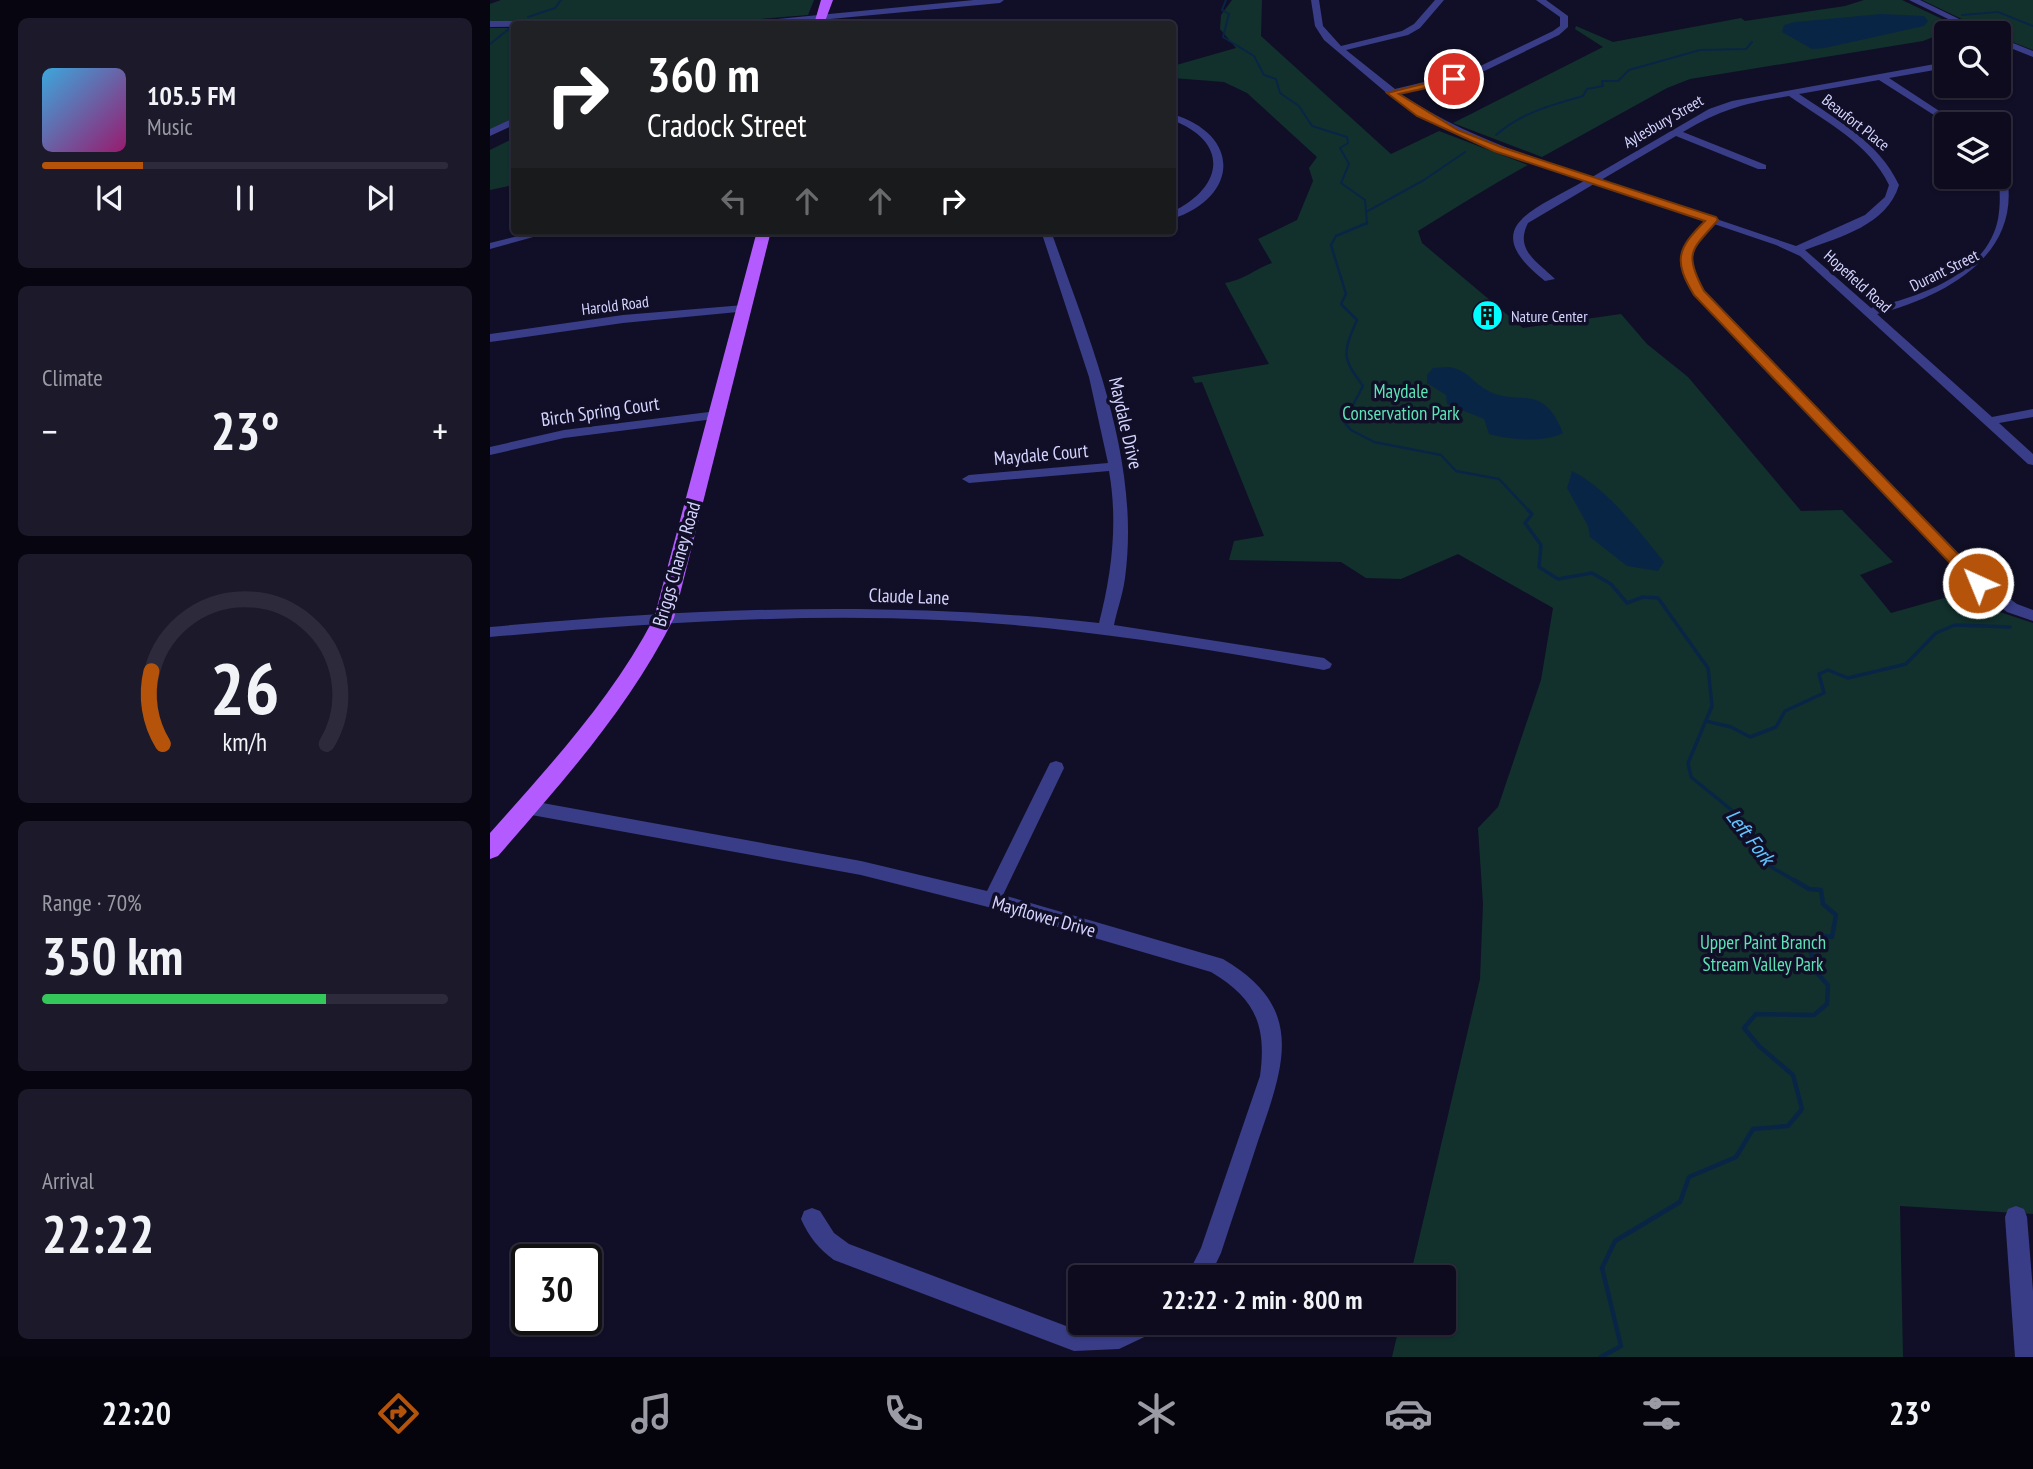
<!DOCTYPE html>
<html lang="en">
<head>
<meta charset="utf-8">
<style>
	body { margin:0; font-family:"PT Sans Narrow",sans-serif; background:#1b192a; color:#f1f3f6; height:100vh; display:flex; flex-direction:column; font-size:26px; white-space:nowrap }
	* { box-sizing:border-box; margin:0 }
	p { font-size:23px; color:#9a9ba4 }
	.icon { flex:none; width:38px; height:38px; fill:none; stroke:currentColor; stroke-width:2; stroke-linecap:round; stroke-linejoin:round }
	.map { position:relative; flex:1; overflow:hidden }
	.sheet { display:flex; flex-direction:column; gap:18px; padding:18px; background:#070610; width:490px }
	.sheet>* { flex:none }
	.banner { position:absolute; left:21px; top:21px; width:665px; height:214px; border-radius:7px; box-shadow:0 2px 5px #0004,0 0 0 2px #2d2b3b; background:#202124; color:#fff; overflow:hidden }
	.buttons { position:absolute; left:1444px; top:21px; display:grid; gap:14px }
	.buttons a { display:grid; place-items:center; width:77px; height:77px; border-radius:7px; background:#0d0b1d; box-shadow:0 2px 5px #0004,0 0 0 2px #2d2b3b; font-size:35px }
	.speed { position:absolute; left:21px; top:1244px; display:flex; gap:14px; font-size:35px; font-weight:700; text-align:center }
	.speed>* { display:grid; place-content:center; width:91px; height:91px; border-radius:50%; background:#0d0b1d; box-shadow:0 2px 5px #0004,0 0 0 2px #2d2b3b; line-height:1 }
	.speed .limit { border:4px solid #111; border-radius:10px; background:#fff; color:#111 }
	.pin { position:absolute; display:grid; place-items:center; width:60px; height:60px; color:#fff; margin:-30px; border:4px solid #fff; border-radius:50%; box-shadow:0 2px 7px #0007 }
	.me { position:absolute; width:77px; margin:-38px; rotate:316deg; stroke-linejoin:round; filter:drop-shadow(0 0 5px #0008) }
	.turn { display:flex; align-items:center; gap:24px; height:147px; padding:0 21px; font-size:32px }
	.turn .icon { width:91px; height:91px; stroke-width:2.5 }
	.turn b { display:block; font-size:49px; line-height:60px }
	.lanes { display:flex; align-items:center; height:66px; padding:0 21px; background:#0003; justify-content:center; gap:35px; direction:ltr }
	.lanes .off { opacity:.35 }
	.big { font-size:52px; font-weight:600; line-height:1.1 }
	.sheet .tile { flex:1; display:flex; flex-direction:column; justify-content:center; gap:10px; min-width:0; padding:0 24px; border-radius:10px; background:#1b192a }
	.sheet .dial { align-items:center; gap:0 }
	.dial svg { height:182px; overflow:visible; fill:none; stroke:#2d2b3b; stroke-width:7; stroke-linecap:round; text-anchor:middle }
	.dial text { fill:#f1f3f6; stroke:none }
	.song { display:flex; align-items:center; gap:21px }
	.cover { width:84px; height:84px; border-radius:10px; background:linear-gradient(135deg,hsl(200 70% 55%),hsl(320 70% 35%)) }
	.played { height:7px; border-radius:4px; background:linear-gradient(90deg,#b45309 25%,#2d2b3b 25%) }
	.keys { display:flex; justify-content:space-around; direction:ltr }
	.heat { display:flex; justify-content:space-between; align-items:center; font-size:38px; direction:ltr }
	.charge { height:10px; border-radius:5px; background:linear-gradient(90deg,#34c759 70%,#2d2b3b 0) }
	.trip { position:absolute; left:578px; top:1265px; width:388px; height:70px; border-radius:7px; background:#0d0b1d; box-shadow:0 2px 5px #0004,0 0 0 2px #2d2b3b; font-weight:600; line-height:70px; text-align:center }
	.dock { display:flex; height:112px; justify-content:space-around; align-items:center; background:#05040c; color:#9a9ba4 }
	.dock .icon { width:49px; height:49px }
	.dock .current { color:#b45309 }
	.dock b { font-size:32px; color:#f1f3f6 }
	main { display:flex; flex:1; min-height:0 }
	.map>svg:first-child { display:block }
	.green { fill:#12312d }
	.water { fill:#092546 }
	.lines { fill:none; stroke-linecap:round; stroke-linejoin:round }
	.stream-far3 { stroke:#092546; stroke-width:2 }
	.stream-far2 { stroke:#092546; stroke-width:2.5 }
	.stream-far1 { stroke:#092546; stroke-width:3.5 }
	.stream { stroke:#092546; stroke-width:4.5 }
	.minor { fill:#393d87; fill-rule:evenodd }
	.major { fill:#b35bff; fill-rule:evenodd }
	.route { fill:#b45309; stroke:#753606; stroke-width:2 }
	.labels { text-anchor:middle; stroke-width:7; stroke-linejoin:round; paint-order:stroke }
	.far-street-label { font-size:16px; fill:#d5d4ff; stroke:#110f27 }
	.far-poi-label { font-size:16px; fill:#d5d4ff; stroke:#110f27; text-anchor:start }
	.park-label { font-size:19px; fill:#5de3b5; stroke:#110f27 }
	.street-label { font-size:19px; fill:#d5d4ff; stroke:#110f27 }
	.water-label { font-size:21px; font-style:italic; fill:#62c5ff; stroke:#110f27 }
</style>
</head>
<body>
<main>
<section class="sheet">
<div class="tile">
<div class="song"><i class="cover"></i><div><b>105.5 FM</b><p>Music</p></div></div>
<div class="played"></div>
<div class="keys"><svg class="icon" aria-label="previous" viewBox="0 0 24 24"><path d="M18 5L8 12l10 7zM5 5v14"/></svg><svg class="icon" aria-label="pause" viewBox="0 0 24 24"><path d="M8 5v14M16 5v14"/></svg><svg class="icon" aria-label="next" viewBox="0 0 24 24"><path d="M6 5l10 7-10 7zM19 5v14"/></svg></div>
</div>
<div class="tile"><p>Climate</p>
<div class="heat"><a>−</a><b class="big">23°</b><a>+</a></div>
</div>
<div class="tile dial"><svg viewBox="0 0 100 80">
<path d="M14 69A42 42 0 1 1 86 69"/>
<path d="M14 69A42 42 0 0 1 9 37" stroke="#b45309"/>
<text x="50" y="56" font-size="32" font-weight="700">26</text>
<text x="50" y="72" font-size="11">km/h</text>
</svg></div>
<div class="tile"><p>Range · 70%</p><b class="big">350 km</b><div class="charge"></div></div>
<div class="tile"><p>Arrival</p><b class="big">22:22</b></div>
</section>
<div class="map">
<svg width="1543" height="1357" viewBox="0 0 1543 1357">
	<rect width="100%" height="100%" fill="#110f27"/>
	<!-- green -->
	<path class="green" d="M11,0h313l-6,15 -60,5 -1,4 -257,-2v-18z
		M742,0h30l-1,36 130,118 48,-23 89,34c-38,21 -74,44 -110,66l4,12 101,85 98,-14 26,30 41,33 113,134 41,-1 51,52 -33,13 31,38 78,-22 25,19 39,13v591l-133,-8 3,151h-511l8,-34h44v-45l-34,-1 70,-298 3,-75 -5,-76 20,-21 43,-127 12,-72 -95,-54 -57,25 -35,-1 -25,-16 -112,-2 5,-19 30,-5 -62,-154 -7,1 -3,-6 77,-13 -44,-81c21,-4 28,-13 47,-20l-14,-24 39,-19 16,-39 -4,-13 8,-11 -70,-64 -23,-11 -51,-4v-12l63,-18 -16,-19 1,-14z
		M1374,0h38l57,27 -36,14 -233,38 -23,9 -125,69 -89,-34 150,-76 -28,-18 1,-3 37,16 128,-24 4,3 100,-15z
		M1432,0h111v50l-34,-13 -1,-4h-7z
		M0,28h24v90l-24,12z
		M24,138v47l-24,5v-40z"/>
	<!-- water -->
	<path class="water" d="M1391,14l43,2 4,5 -4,5 -99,22 -13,1 -30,-17 2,-7 11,-3z
		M959,367c18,3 22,13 36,22 31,20 57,-10 78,44 -17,10 -54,7 -74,1l-5,-15 -37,-15 -1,-9 -19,-12v-8l6,-7z
		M1082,471c35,17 68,61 92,91l-6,9 -31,-5 -37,-29 -2,-11 -21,-38z"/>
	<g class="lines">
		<!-- stream-far3 -->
		<path class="stream-far3" d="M736,0l-4,10 7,4 -6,23 31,19 10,19 12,4 4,14 19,13 13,20 35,11 1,6 -8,5 9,16 -8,19 24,17 2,24
			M1472,15l36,-3 35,14
			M38,17l27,-9 6,-8
			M0,44l19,-15
			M1006,135c25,-22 55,-30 87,-39l4,-7 16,-3 -1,-5h16l11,-11 71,-20 46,-1 6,-7
			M876,212l58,-32 41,-28"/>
		<!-- stream-far2 -->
		<path class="stream-far2" d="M877,223l-31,13 -5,9 15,49 -5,10 16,16c-14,32 -16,37 6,66l-19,36 7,8 23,12 67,13 15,16 43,8 31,33"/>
		<!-- stream-far1 -->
		<path class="stream-far1" d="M1038,510l4,4 -7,9 16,22 -2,22 19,12 34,-6 19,11 16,19 16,-6 15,1 50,70 4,38 -24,57 3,14 43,35 34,53 29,17
			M1216,721l25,6 19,10 26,-10 9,-16 39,-18 -5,-19 9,-4 20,8 58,-14 30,-31 19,-8 55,2"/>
		<!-- stream -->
		<path class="stream" d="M1111,1357l20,-11 -19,-78 13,-27 65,-39 9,-25 47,-20 17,-28 35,-3 14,-17 -9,-34 -34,-29 -15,-18 12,-14 58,1 13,-11 1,-19 -12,-13 -5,-19 12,-17 9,1 4,-22 -13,-11 -2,-14 -12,-1 -15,-9"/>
		<!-- minor -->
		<path class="minor" d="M484,0h30l-4,3 -223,21h-25l4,-3z
			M821,0h8l4,26 18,20 61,-15 12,-7 21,-24h9l-24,28 -12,7 -62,15 49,39 75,-18 83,-40 7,-5v-9l-24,-17h10l22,16v11l-9,8 -83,40 -75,19c59,40 124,61 191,83l117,-68 23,-8 214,-39v6l-57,10 70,46h-11l-69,-44 -80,14c38,26 80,48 100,91 -12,40 -59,52 -94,65l66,58c47,-11 116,-33 127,-89 4,-22 0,-42 0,-63l4,1c31,92 -51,138 -125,157l115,103 41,-8v8l-34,6 34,31v11l-5,-1 -228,-208 -24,-11 -62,-21c-23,25 -29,36 -10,66l279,289 34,25 16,6v11l-26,-9 -34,-25 -278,-293c-21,-32 -16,-46 10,-73l-111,-37 -66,39c-14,27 10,39 27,56l-10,2c-70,-55 -10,-71 39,-100l-115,-41 -80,-45 -65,-55 -9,-14zM1299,96c37,26 80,47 100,89l-4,12 -20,18 -69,31 -195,-66 75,-44 82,33h8v-4l-83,-33c41,-24 61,-28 106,-36z
			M1419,0h11l68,33h-11z
			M0,21h213l4,3 -217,3z
			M1508,37l35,14v6l-35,-14z
			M682,114c70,21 67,83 0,105v-7c52,-25 58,-70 0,-92z
			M24,118v7l-24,11v-7z
			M47,231h18l-65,18v-6z
			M551,231h10c39,111 90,228 74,347 -2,16 -8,32 -11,47l210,33 8,6 -2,4 -6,2c-127,-23 -255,-44 -384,-50 -150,-7 -300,4 -450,17v-10c207,-19 402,-27 609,-4 13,-50 19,-101 10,-152l-140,12 -7,-4 7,-4 139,-12 -19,-86z
			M254,305l6,4 -2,2 -125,12 -133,19v-8l133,-19z
			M227,411l5,1v6l-158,20 -74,17v-8l74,-17z
			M566,761l6,2 2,5 -61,127 220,64c84,49 61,106 35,182 -12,37 -25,75 -37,112l-12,25h-23l15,-30 59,-172c7,-51 -5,-78 -49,-104l-219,-64 -131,-33 -335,-61 -6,-2 -3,-5 3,-5 6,-2 335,61 126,30 63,-128z
			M1526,1206l8,3 3,8 6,74v66h-18l-10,-140 3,-8z
			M322,1208l8,3 14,22 15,11 225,85 44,-2 7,-4h35l-3,8 -38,18 -45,2 -240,-91c-15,-11 -25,-23 -33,-41l3,-8z"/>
		<!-- major -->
		<path class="major" d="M331,0h12l-9,24h-10z
			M267,231h14l-97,387c-45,90 -110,162 -176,238l-8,3v-26c60,-68 122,-134 164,-215z"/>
	</g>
	<!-- route -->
	<path class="route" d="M964,76l4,5 -59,13 59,36 43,17 215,70 2,3c-26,30 -35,32 -14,71l279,289v7h-10l-279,-292c-21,-35 -17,-46 11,-74l-211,-70 -77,-35 -30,-23z"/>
	<!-- icons -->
	<defs>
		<symbol id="building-disc" viewBox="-11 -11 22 22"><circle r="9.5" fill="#00fdff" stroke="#110f27"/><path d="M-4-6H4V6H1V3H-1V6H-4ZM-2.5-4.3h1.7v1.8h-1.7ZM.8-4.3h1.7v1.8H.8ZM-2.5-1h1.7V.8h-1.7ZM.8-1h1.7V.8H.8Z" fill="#111"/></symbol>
	</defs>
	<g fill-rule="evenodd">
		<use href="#building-disc" x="980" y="298" width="35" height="35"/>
	</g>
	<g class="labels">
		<!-- far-street labels -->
		<g class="far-street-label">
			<text transform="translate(1173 121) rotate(-30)" y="6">Aylesbury Street</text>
			<text transform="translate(1366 122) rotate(38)" y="6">Beaufort Place</text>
			<text transform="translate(1454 270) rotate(-26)" y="6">Durant Street</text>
			<text transform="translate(1368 281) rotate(42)" y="6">Hopefield Road</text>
			<text transform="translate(125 305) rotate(-7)" y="6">Harold Road</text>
		</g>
		<!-- far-poi labels -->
		<g class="far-poi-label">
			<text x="1021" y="322">Nature Center</text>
		</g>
		<!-- park labels -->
		<g class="park-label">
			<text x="911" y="398">Maydale<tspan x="911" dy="22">Conservation Park</tspan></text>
			<text x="1273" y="949">Upper Paint Branch<tspan x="1273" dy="22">Stream Valley Park</tspan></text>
		</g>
		<!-- street labels -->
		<g class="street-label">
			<text transform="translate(110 411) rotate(-8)" y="7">Birch Spring Court</text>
			<text transform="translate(636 423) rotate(77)" y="7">Maydale Drive</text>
			<text transform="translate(551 454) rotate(-5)" y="7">Maydale Court</text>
			<text transform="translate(186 564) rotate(-74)" y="7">Briggs Chaney Road</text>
			<text transform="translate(419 596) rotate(2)" y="7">Claude Lane</text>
			<text transform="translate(554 916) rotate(16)" y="7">Mayflower Drive</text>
		</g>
		<!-- water labels -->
		<g class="water-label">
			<text transform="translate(1260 837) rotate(52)" y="7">Left Fork</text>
		</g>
	</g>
</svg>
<div class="buttons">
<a><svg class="icon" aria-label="search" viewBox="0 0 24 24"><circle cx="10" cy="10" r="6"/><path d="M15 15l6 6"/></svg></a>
<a><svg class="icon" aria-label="layers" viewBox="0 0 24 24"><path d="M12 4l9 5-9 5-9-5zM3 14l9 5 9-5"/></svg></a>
</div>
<div class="speed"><div class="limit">30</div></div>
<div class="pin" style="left:964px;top:79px;background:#d93025"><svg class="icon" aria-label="arrive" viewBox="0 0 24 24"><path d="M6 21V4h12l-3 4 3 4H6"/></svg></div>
<svg class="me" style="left:1488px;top:583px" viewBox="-20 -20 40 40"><circle r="17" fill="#b45309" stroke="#fff" stroke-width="3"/><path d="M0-11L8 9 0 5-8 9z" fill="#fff"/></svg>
<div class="trip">22:22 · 2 min · 800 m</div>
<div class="banner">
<div class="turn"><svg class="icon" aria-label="right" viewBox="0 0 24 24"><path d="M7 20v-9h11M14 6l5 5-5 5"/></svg><div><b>360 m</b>Cradock Street</div></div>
<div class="lanes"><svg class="icon off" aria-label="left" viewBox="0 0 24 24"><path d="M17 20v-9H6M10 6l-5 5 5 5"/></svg><svg class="icon off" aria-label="ahead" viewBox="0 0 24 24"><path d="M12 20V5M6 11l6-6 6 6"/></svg><svg class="icon off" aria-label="ahead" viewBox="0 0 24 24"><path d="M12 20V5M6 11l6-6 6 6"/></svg><svg class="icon" aria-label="right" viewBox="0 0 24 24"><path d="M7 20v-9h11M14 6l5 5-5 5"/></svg></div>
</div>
</div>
</main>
<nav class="dock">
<b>22:20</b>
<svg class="icon current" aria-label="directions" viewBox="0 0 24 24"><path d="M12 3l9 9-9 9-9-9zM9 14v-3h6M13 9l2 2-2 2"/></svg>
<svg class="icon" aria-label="music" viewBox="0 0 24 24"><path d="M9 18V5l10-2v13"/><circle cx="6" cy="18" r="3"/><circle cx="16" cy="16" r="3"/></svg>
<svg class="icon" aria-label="phone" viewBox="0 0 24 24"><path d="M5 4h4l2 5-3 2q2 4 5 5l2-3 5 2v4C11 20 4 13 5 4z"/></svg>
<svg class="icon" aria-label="climate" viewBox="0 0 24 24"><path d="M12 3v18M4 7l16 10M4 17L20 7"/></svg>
<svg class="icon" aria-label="car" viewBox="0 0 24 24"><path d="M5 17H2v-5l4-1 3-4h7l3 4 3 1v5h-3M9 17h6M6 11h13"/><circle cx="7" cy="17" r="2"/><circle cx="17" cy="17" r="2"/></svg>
<svg class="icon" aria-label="filters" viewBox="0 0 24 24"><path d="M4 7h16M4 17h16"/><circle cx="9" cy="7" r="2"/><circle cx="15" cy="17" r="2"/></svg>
<b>23°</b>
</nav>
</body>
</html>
